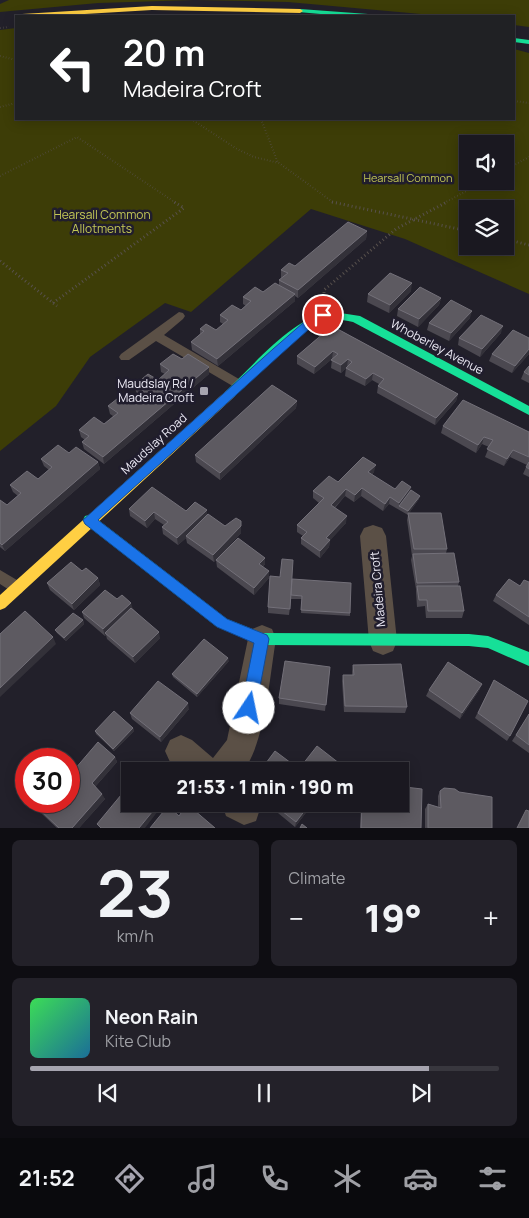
<!DOCTYPE html>
<html lang="en">
<head>
<meta charset="utf-8">
<style>
	body { margin:0; font-family:Manrope,sans-serif; background:#232129; color:#f1f3f6; height:100vh; display:flex; flex-direction:column; font-size:19px; white-space:nowrap }
	* { box-sizing:border-box; margin:0 }
	p { font-size:16px; color:#9fa0a5 }
	.icon { flex:none; width:28px; height:28px; fill:none; stroke:currentColor; stroke-width:2; stroke-linecap:round; stroke-linejoin:round }
	.map { position:relative; height:828px; overflow:hidden }
	.details { display:flex; flex-direction:column; gap:12px; padding:12px; background:#0e0d12; flex:1 }
	.details>* { flex:none }
	.top-card { position:absolute; left:15px; top:15px; width:500px; height:105px; border-radius:0px; box-shadow:0 2px 12px #0003,0 0 0 1px #38373e; background:#202124; color:#fff; overflow:hidden }
	.controls { position:absolute; left:459px; top:135px; display:grid; gap:10px }
	.controls a { display:grid; place-items:center; width:55px; height:55px; border-radius:0px; background:#1a1820; box-shadow:0 2px 12px #0003,0 0 0 1px #38373e; font-size:25px }
	.speed { position:absolute; left:15px; top:748px; display:flex; gap:10px; font-size:25px; font-weight:700; text-align:center }
	.speed>* { display:grid; place-content:center; width:65px; height:65px; border-radius:50%; background:#1a1820; box-shadow:0 2px 12px #0003,0 0 0 1px #38373e; line-height:1 }
	.speed .limit { border:8px solid #d22; background:#fff; color:#111 }
	.pin { position:absolute; display:grid; place-items:center; width:42px; height:42px; color:#fff; margin:-21px; border:2px solid #fff; border-radius:50%; box-shadow:0 1px 5px #0007 }
	.me { position:absolute; width:55px; margin:-28px; rotate:11deg; stroke-linejoin:round; filter:drop-shadow(0 0 4px #0008) }
	.turn { display:flex; align-items:center; gap:18px; height:105px; padding:0 25px; font-size:22px }
	.turn .icon { width:65px; height:65px; stroke-width:2.5 }
	.turn b { display:block; font-size:35px; line-height:42px }
	.big { font-size:38px; font-weight:800; line-height:1.1 }
	.details .widget { flex:1; display:flex; flex-direction:column; justify-content:center; gap:8px; min-width:0; padding:0 18px; border-radius:8px; background:#232129 }
	.details .dial { align-items:center; gap:0 }
	.dial b { font-size:65px; line-height:1 }
	.song { display:flex; align-items:center; gap:15px }
	.cover { width:60px; height:60px; border-radius:8px; background:linear-gradient(135deg,hsl(130 70% 55%),hsl(200 70% 35%)) }
	.played { height:5px; border-radius:2px; background:linear-gradient(90deg,#a6a4af 85%,#38373e 85%) }
	.keys { display:flex; justify-content:space-around; direction:ltr }
	.heat { display:flex; justify-content:space-between; align-items:center; font-size:28px; direction:ltr }
	.details .tiles { flex:1; display:grid; gap:12px; grid-template-columns:1fr 1fr }
	.widget:last-child { grid-column:span 2 }
	.trip { position:absolute; left:121px; top:762px; width:288px; height:50px; border-radius:0px; background:#1a1820; box-shadow:0 2px 12px #0003,0 0 0 1px #38373e; font-weight:800; line-height:50px; text-align:center }
	.menu { display:flex; height:80px; justify-content:space-around; align-items:center; background:#0a0a0d; color:#9fa0a5 }
	.menu .icon { width:35px; height:35px }
	.menu .active { color:#a6a4af }
	.menu b { font-size:22px; color:#f1f3f6 }
	.map>svg:first-child { display:block }
	.green { fill:#3d3d07; fill-rule:evenodd }
	.lines { fill:none; stroke-linecap:round; stroke-linejoin:round }
	.path-far1 { stroke:#58514d; stroke-width:2; stroke-dasharray:0.5 2.5; stroke-linecap:butt }
	.path { stroke:#58514d; stroke-width:3; stroke-dasharray:1 3; stroke-linecap:butt }
	.lane { fill:#5b5046; fill-rule:evenodd }
	.street { fill:#5b5046; fill-rule:evenodd }
	.fast { fill:#16e098; fill-rule:evenodd }
	.slow { fill:#ffcf43; fill-rule:evenodd }
	.wall { fill:#4b4850 }
	.shaded-wall { fill:#333139 }
	.building { fill:#5d5a61; stroke:#737079 }
	.route { fill:#1a73e8; stroke:#114b97 }
	.poi-dot { fill:#a6a4af; stroke:#201d2d; stroke-width:2 }
	.labels { text-anchor:middle; stroke-width:5; stroke-linejoin:round; paint-order:stroke }
	.far-park-label { font-size:11px; fill:#c3c756; stroke:#201d2d }
	.park-label { font-size:12px; fill:#c3c756; stroke:#201d2d }
	.street-label { font-size:12px; fill:#edebf6; stroke:#201d2d }
	.poi-label { font-size:12px; fill:#edebf6; stroke:#201d2d; text-anchor:end }
</style>
</head>
<body>
<div class="map">
<svg width="529" height="828" viewBox="0 0 529 828">
	<rect width="100%" height="100%" fill="#22202a"/>
	<!-- green -->
	<path class="green" d="M9,0h520v27l-15,-2v-9h-71l-155,-14 -93,-2 -97,3 -98,9v-8z
		M16,28v91h498v-70l15,4v241l-124,-55 -94,-30 -120,103 -26,-9 -75,54 -34,49 -56,45v-421zM468,144h37v37h-37zM468,209h37v37h-37z"/>
	<g class="lines">
		<!-- path-far1 -->
		<path class="path-far1" d="M0,28l9,-1
			M0,56l16,4
			M514,101l15,2
			M0,107l16,-4
			M191,119l46,30 17,8 25,6 55,40
			M261,119l17,44
			M505,170l24,-13
			M0,176l77,-39 99,66
			M444,203l41,-22"/>
		<!-- path -->
		<path class="path" d="M332,202l136,29
			M505,239l24,6
			M0,261l57,45
			M324,297v-7l72,-61 51,-27
			M53,303l131,-95 -10,-6"/>
		<!-- lane -->
		<path class="lane" d="M179,312l4,1 2,3 -2,3 -19,16 80,47 2,3 -2,3h-8l-80,-47 -27,19h-8l-2,-3 2,-3z
			M0,570l22,13 2,5 -2,5 -5,2 -17,-11z"/>
		<!-- street -->
		<path class="street" d="M373,525l9,3 4,8 11,105 -4,10 -10,4 -10,-4 -4,-10 -9,-105 4,-8z
			M262,625l10,4 4,10c-6,35 -11,105 -33,132h-63l-10,-9 -5,-11 5,-11 11,-5 11,5 21,18 14,-18 21,-101 4,-10z
			M222,804h36l2,5 -4,12 -12,4 -18,-9z"/>
		<!-- fast -->
		<path class="fast" d="M300,9l68,5 3,2h-28l-45,-4 -1,-1z
			M514,38l15,2v4l-15,-2z
			M334,312l26,4 169,90v9l-176,-93c-9,-2 -18,-4 -27,-2 -24,6 -72,58 -92,77h-8l-2,-3 2,-3c27,-25 70,-78 108,-79z
			M89,515l4,1 134,103 35,14 207,1 19,2 41,16v14l-41,-18 -19,-2 -207,-1 -45,-18 -132,-103 -2,-4 2,-4z"/>
		<!-- slow -->
		<path class="slow" d="M152,6l148,3 3,2 -3,2 -148,-3 -101,6h-32l3,-2z
			M230,390l6,4 -2,3 -229,211 -5,2v-15l226,-204z"/>
	</g>
	<!-- wall -->
	<path class="wall" d="M367,231l-1,8 -68,59 -3,-2v5l-77,65 -26,-16 -1,-8 9,-8v-5l16,1 7,-6 -3,-2v-7l21,-5 5,-4 -3,-2v-7l20,-5 16,-7v-5l3,-2h-1v-8l14,-4z
		M411,291l-22,22 -22,-11 1,-8z
		M441,298l-2,7 -21,22 -21,-11 1,-7z
		M470,318l-21,23 -22,-11 2,-7z
		M332,326l126,68 -2,7 -21,24 -58,-32 1,-7 1,-2 -7,-4 -7,6 -20,-10 1,-8 1,-1 -6,6 -10,-5 1,-9 -18,15 -17,-10v-8z
		M501,333l-21,24 -22,-12 1,-7z
		M529,338v16l-17,19 -23,-12 3,-7z
		M182,359l27,8v7l-105,90 -20,-15 -2,-7 3,-2 -4,-3 -2,-7 25,-6 9,-8 -3,-2 -2,-8 24,-5 8,-6 -4,-3 -1,-7 23,-5 7,-6 -4,-2 -1,-8z
		M529,366v17l-8,-4 3,-7z
		M297,401l-1,7 -76,72 -24,-18 -1,-7z
		M443,426l86,6v45l-6,-3 4,-9 -17,-8 -6,9 -19,-9 4,-10 -7,-3 -6,9 -35,-20z
		M69,453l29,9 2,7 -95,82 -5,-4v-47l7,5 11,-9 -5,-4 -3,-7 28,-6 11,-9 -5,-4 -3,-7z
		M374,472l-2,3 23,14 16,1 8,9 -10,14 38,36 -1,4 13,29 -1,4 6,25 -2,7h-36l-1,-12 -8,1 -1,-15v-3l-5,-29 1,-4 -5,-36 1,-5 -19,-11 -6,7 -22,-15 -7,6 -9,-6 -10,12 11,15 -16,17 -1,7 -9,11 -19,-14v-6l2,-2 -6,-4v-7l22,-22 -6,-5v-7l25,-9z
		M129,509l57,2 21,-1v5l18,11 16,-5v12l-27,29 -27,-19 -1,-5 -8,7 -15,-11 -1,-7 2,-2 -9,-6 -8,9 -17,-12z
		M265,558v6l-2,3 6,11 -15,17 -37,-28 -1,-7z
		M82,571l16,7 2,7 -26,25 -24,-20 -3,-7z
		M292,579l58,34v3l-49,-3 1,-14h-11l-2,16 -21,-2v-6z
		M529,582v43l-36,-24 3,-6z
		M117,599l16,10 27,29 -25,25 -28,-24 -1,-4 -1,1 -21,-18 -2,-6z
		M83,620l1,4 -18,17 -9,-8 -2,-3z
		M229,661l-32,36 -24,-20 -1,-3z
		M353,665l54,42 -2,6 -61,-1 -2,-31 1,-6h9v-4z
		M330,667l-5,44 -46,-7v-6z
		M494,680l16,56 -3,5 -32,-23z
		M480,689l-20,30 -34,-23 3,-6z
		M189,709l-28,33 -29,-23 -2,-6z
		M529,714v39l-17,-12z
		M133,728l1,3 -20,20 -18,-17 -1,-3z
		M115,757l2,5 -22,25 10,12 -26,29h-22l-15,-14 -3,-5z
		M405,787l16,41h-61l1,-24 42,-1v-11z
		M440,791l52,37h-67v-19l3,-5 10,3v-11z
		M267,804h40l1,6 -13,17z"/>
	<!-- shaded-wall -->
	<path class="shaded-wall" d="M367,231l-1,8 -68,59v-8z
		M412,283l-1,8 -22,22 1,-8z
		M295,294v7l-77,65 -1,-7z
		M441,298l-2,7 -21,22 1,-8z
		M472,311l-2,7 -21,23 2,-8z
		M503,326l-2,7 -21,24 2,-8z
		M529,349v5l-17,19 3,-7z
		M333,351l-1,8 -18,15 1,-7z
		M348,359l-1,8 -6,6v-8z
		M209,367v7l-105,90 -1,-7z
		M373,373l-1,7 -7,6 1,-7z
		M458,394l-2,7 -21,24 1,-7z
		M297,401l-1,7 -76,72v-7z
		M484,437l-2,7 -6,9 2,-8z
		M513,450l-3,7 -6,9 3,-7z
		M98,462l2,7 -95,82 -3,-6z
		M376,465l-2,7 -7,8 1,-8z
		M411,487l-1,7 -11,12v-3z
		M362,488l-1,8 -7,6 1,-7z
		M346,489l-1,7 -15,16 1,-7z
		M420,496l-1,3 -11,16v-4z
		M390,497l-1,7 -6,7 2,-7z
		M207,510v7l-21,19v2l-8,7 -1,-7z
		M154,512l1,7 -8,9 -2,-7z
		M347,516l-1,7 -20,22v-7z
		M241,526v7l-27,29 -1,-7z
		M330,540l-1,7 -9,11v-7z
		M265,558v6l-6,7v-7z
		M269,571v7l-15,17v-7z
		M98,578l2,7 -26,25 -2,-6z
		M131,603l2,6 -28,24 1,2 -1,1 -2,-7z
		M83,620l1,4 -18,17 -2,-3z
		M159,632l1,6 -25,25 -2,-6z
		M53,637l3,7 -56,53v-9z
		M228,658l1,3 -32,36v-3z
		M482,684l-2,5 -20,30 2,-6z
		M188,703l1,6 -28,33 -1,-5z
		M133,728l1,3 -20,20 -1,-2z
		M115,757l2,5 -23,26 -2,-5z
		M102,794l3,5 -26,29h-7z
		M309,805l-1,5 -13,17 1,-5z
		M157,806l1,5 -13,17h-6z"/>
	<!-- building -->
	<path class="building" d="M348,222l19,9 -69,59 -19,-10 9,-7 -7,-3 8,-7 6,3z
		M390,273l22,10 -22,22 -22,-11z
		M275,283l20,11 -78,65 -26,-17 13,-11 -4,-2 6,-5 10,6 12,-10 -8,-5 12,-10 9,5 10,-9 -8,-4 12,-10 8,5z
		M420,287l21,11 -22,21 -21,-10z
		M451,300l21,11 -21,22 -22,-10z
		M481,315l22,11 -21,23 -23,-11z
		M332,326l126,68 -22,24 -58,-32 6,-7 -11,-6 -7,6 -20,-11 6,-6 -4,-3 -7,6 -10,-5 7,-6 -5,-3 -18,16 -18,-11z
		M513,330l16,8v11l-14,17 -23,-12z
		M173,354l9,5 6,-5 21,13 -106,90 -21,-15 7,-6 -10,-6 15,-13 10,7 14,-11 -10,-7 14,-11 10,6 12,-10 -9,-6 13,-11 10,6 11,-10 -9,-6z
		M529,366v9l-5,-3z
		M272,385l25,16 -77,72 -25,-18z
		M463,400l66,32v25l-16,-7 -6,9 -20,-10 6,-9 -9,-3 -6,8 -35,-19z
		M58,445l11,8 7,-6 22,15 -96,83 -2,-2v-43l7,5 14,-12 -11,-8 17,-14 11,8 14,-12 -11,-8z
		M363,457l13,8 -8,7 27,17 7,-8 9,6 -12,16 -9,-6 -5,7 -23,-16 -7,7 -9,-6 -15,16 16,11 -21,22 4,2 -10,11 -19,-13 6,-6 -10,-7 27,-27 -11,-7 16,-15 9,6z
		M529,462v7l-3,-2z
		M152,487l34,24 9,-9 12,8 -30,28 -15,-11 6,-5 -14,-10 -9,9 -16,-12z
		M411,490l9,6 -12,15 -9,-5z
		M408,513h33l6,36h-33z
		M208,514l17,12 11,-8 5,3v5l-28,29 -27,-19z
		M238,538l27,20 -6,6 10,7 -15,17 -38,-28z
		M454,553l5,29 -42,1 -4,-29z
		M282,559l11,1 -3,49 -22,-2 2,-31 10,1z
		M71,562l11,9 4,-3 12,10 -26,26 -25,-21z
		M292,579l59,4 -1,30 -49,-3 1,-14 -11,-1z
		M509,579l11,7 4,-6 5,2v35l-33,-22z
		M417,586h43l4,25h-36l-1,-11h-8z
		M105,590l12,9 5,-4 9,8 -28,26 -21,-17z
		M131,608l28,24 -26,25 -28,-24z
		M25,611l28,26 -53,51v-54z
		M73,613l10,7 -19,18 -9,-8z
		M204,639l24,19 -31,36 -25,-20z
		M285,661l45,6 -4,38 -47,-7z
		M448,662l34,22 -20,29 -33,-23z
		M401,664l6,43 -62,-1 -2,-31h11l-1,-10z
		M494,680l34,21 -18,35 -32,-23z
		M158,681l30,22 -28,34 -30,-24z
		M114,711l19,17 -20,21 -18,-18z
		M529,714v31l-13,-10z
		M98,742l17,15 -23,26 10,11 -30,34h-13l-20,-19 7,-8h23v-25z
		M317,746l27,21 -3,4h-81l15,-20 24,18z
		M405,787l17,2 -1,39h-60l1,-24h38v-1l4,1z
		M444,788l11,1 4,3 33,5v31h-64v-24l13,4 -1,-17z
		M126,789l4,4v11h24l3,2 -18,22h-38l-4,-4z
		M187,804l28,24h-65l18,-22 11,10z
		M273,804h34l2,1 -13,17z
		M526,810l3,1v17h-12z
		M302,824l5,4h-7z"/>
	<!-- route -->
	<path class="route" d="M323,312l3,1v5l-8,3 -38,34 -182,165 129,99 40,16 2,4 -13,69 -2,5 -5,2 -5,-2 -3,-5 13,-65 -37,-16 -132,-103 -2,-4 190,-171 38,-33z"/>
	<!-- markers -->
	<rect class="poi-dot" x="199" y="386" width="10" height="10" rx="2.5"/>
	<g class="labels">
		<!-- far-park labels -->
		<g class="far-park-label">
			<text x="408" y="182">Hearsall Common</text>
		</g>
		<!-- park labels -->
		<g class="park-label">
			<text x="102" y="219">Hearsall Common<tspan x="102" dy="14">Allotments</tspan></text>
		</g>
		<!-- street labels -->
		<g class="street-label">
			<text transform="translate(437 347) rotate(28)" y="4">Whoberley Avenue</text>
			<text transform="translate(154 444) rotate(-42)" y="4">Maudslay Road</text>
			<text transform="translate(378 589) rotate(-95)" y="4">Madeira Croft</text>
		</g>
		<!-- poi labels -->
		<g class="poi-label">
			<text x="194" y="388">Maudslay Rd /<tspan x="194" dy="14">Madeira Croft</tspan></text>
		</g>
	</g>
</svg>
<div class="controls">
<a><svg class="icon" aria-label="sound" viewBox="0 0 24 24"><path d="M4 9h4l5-4v14l-5-4H4zM17 9q2 3 0 6"/></svg></a>
<a><svg class="icon" aria-label="layers" viewBox="0 0 24 24"><path d="M12 4l9 5-9 5-9-5zM3 14l9 5 9-5"/></svg></a>
</div>
<div class="speed"><div class="limit">30</div></div>
<div class="pin" style="left:323px;top:315px;background:#d93025"><svg class="icon" aria-label="arrive" viewBox="0 0 24 24"><path d="M6 21V4h12l-3 4 3 4H6"/></svg></div>
<svg class="me" style="left:249px;top:708px" viewBox="-20 -20 40 40"><circle r="19" fill="#fff"/><path d="M0-13L10 11 0 6-10 11z" fill="#1a73e8"/></svg>
<div class="trip">21:53 · 1 min · 190 m</div>
<div class="top-card">
<div class="turn"><svg class="icon" aria-label="left" viewBox="0 0 24 24"><path d="M17 20v-9H6M10 6l-5 5 5 5"/></svg><div><b>20 m</b>Madeira Croft</div></div>
</div>
</div>
<section class="details">
<div class="tiles">
<div class="widget dial"><b>23</b><p>km/h</p></div>
<div class="widget"><p>Climate</p>
<div class="heat"><a>−</a><b class="big">19°</b><a>+</a></div>
</div>
<div class="widget">
<div class="song"><i class="cover"></i><div><b>Neon Rain</b><p>Kite Club</p></div></div>
<div class="played"></div>
<div class="keys"><svg class="icon" aria-label="previous" viewBox="0 0 24 24"><path d="M18 5L8 12l10 7zM5 5v14"/></svg><svg class="icon" aria-label="pause" viewBox="0 0 24 24"><path d="M8 5v14M16 5v14"/></svg><svg class="icon" aria-label="next" viewBox="0 0 24 24"><path d="M6 5l10 7-10 7zM19 5v14"/></svg></div>
</div>
</div>
</section>
<nav class="menu">
<b>21:52</b>
<svg class="icon active" aria-label="directions" viewBox="0 0 24 24"><path d="M12 3l9 9-9 9-9-9zM9 14v-3h6M13 9l2 2-2 2"/></svg>
<svg class="icon" aria-label="music" viewBox="0 0 24 24"><path d="M9 18V5l10-2v13"/><circle cx="6" cy="18" r="3"/><circle cx="16" cy="16" r="3"/></svg>
<svg class="icon" aria-label="phone" viewBox="0 0 24 24"><path d="M5 4h4l2 5-3 2q2 4 5 5l2-3 5 2v4C11 20 4 13 5 4z"/></svg>
<svg class="icon" aria-label="climate" viewBox="0 0 24 24"><path d="M12 3v18M4 7l16 10M4 17L20 7"/></svg>
<svg class="icon" aria-label="car" viewBox="0 0 24 24"><path d="M5 17H2v-5l4-1 3-4h7l3 4 3 1v5h-3M9 17h6M6 11h13"/><circle cx="7" cy="17" r="2"/><circle cx="17" cy="17" r="2"/></svg>
<svg class="icon" aria-label="filters" viewBox="0 0 24 24"><path d="M4 7h16M4 17h16"/><circle cx="9" cy="7" r="2"/><circle cx="15" cy="17" r="2"/></svg>
</nav>
</body>
</html>
